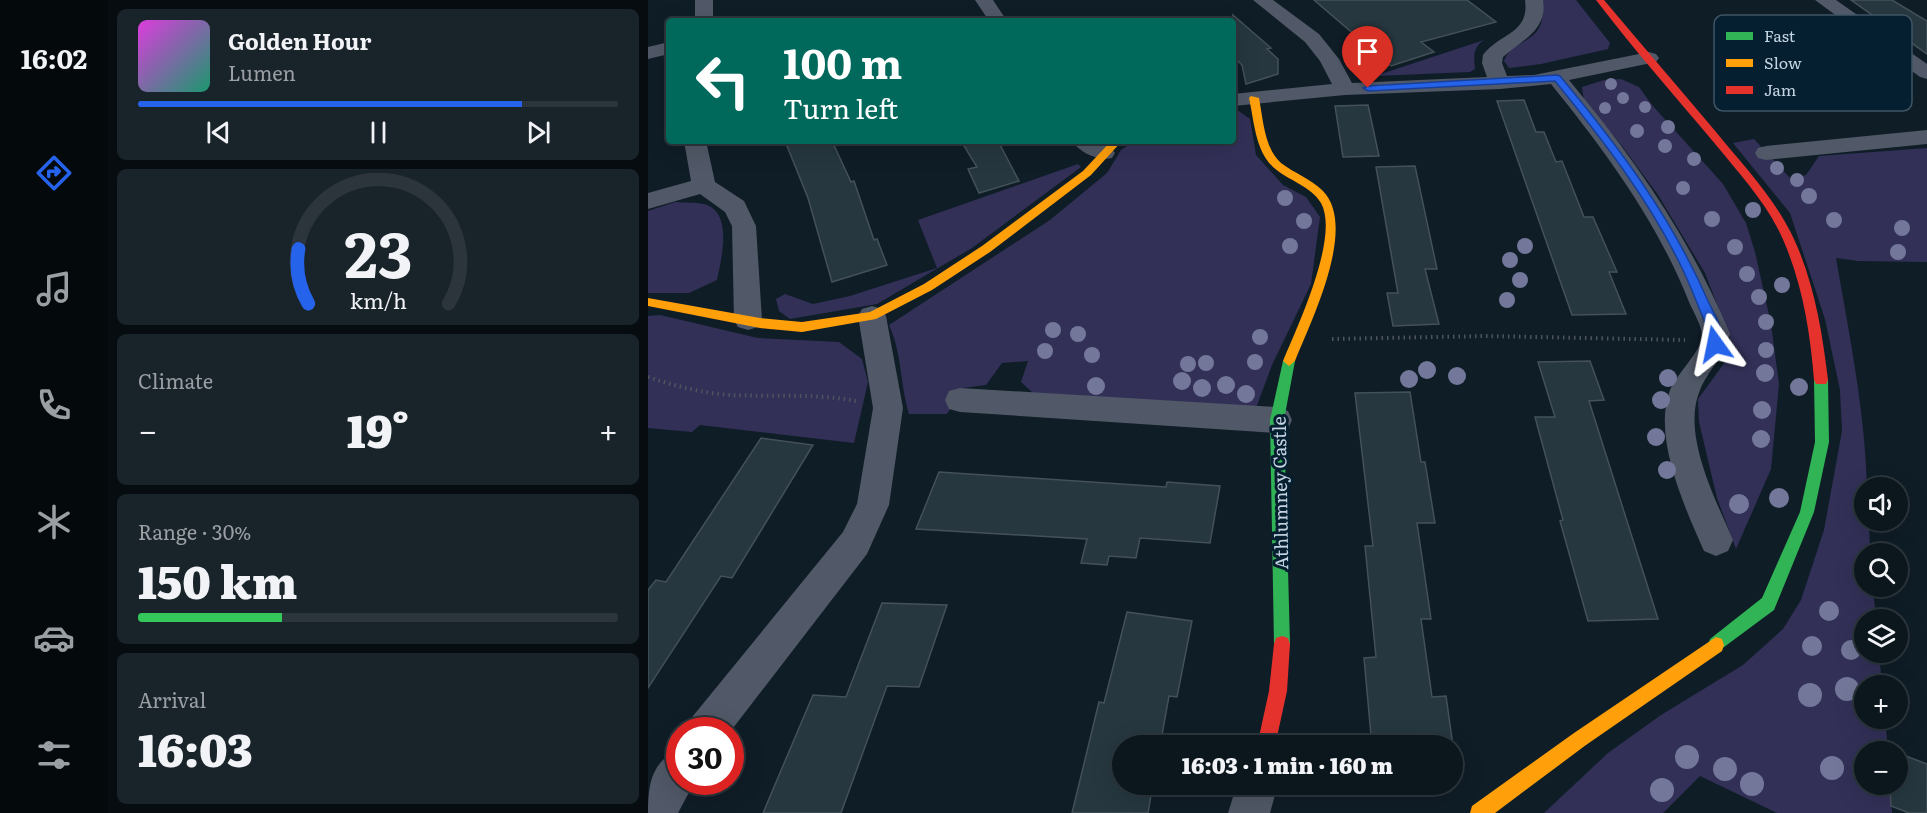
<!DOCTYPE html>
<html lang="en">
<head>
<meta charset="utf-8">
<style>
	body { margin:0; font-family:Literata,serif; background:#19232a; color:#f1f3f6; height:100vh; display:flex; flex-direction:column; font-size:22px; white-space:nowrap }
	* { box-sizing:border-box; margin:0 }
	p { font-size:20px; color:#9a9fa4 }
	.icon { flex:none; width:33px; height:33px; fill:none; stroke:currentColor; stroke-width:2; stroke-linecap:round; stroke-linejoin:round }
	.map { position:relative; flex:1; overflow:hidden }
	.side { display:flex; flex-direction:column; gap:9px; padding:9px; background:#060c10; width:540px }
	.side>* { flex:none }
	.hud { position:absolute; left:18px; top:18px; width:570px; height:126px; border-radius:6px; box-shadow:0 6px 24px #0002,0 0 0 2px #2b353b; background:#00695c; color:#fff; overflow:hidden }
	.tools { position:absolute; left:1206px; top:477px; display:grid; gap:12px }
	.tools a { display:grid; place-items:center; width:54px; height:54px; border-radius:50%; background:#0b161d; box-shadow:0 6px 24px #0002,0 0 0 2px #2b353b; font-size:30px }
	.speed { position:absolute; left:18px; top:717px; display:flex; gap:12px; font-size:30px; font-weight:700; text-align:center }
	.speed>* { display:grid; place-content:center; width:78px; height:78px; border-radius:50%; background:#0b161d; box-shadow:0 6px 24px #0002,0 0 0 2px #2b353b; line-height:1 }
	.speed .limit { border:9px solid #d22; background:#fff; color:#111 }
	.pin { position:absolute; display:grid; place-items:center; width:51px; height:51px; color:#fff; margin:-62px -26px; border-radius:50% 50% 50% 0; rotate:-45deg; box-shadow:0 0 6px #0007 }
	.pin .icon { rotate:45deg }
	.me { position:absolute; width:66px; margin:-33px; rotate:348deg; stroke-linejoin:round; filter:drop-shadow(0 0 4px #0008) }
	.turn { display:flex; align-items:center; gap:21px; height:126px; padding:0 18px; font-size:27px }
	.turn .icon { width:78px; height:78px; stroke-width:2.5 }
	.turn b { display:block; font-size:42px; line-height:51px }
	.big { font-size:45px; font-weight:800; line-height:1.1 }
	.side .widget { flex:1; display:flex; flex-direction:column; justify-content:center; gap:9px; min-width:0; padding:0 21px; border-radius:9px; background:#19232a }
	.side .dial { align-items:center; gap:0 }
	.dial svg { height:156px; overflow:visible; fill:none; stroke:#2b353b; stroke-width:7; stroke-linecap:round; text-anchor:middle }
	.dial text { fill:#f1f3f6; stroke:none }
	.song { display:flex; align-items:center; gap:18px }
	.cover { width:72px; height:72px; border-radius:9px; background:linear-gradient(135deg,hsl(300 70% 55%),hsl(160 70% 35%)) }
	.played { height:6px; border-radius:3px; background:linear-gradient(90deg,#2563eb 80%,#2b353b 80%) }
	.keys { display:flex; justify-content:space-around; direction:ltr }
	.heat { display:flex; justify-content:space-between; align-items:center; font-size:33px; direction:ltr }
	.charge { height:9px; border-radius:4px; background:linear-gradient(90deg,#34c759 30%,#2b353b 0) }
	.trip { position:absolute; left:464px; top:735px; width:351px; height:60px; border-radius:30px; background:#0b161d; box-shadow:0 6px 24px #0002,0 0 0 2px #2b353b; font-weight:800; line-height:60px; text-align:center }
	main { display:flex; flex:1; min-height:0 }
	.tabs { display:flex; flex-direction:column; width:108px; justify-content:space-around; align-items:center; background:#04090c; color:#9a9fa4 }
	.tabs .icon { width:42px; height:42px }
	.tabs .on { color:#2563eb }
	.tabs b { font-size:27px; color:#f1f3f6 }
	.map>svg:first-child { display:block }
	.green { fill:#323057 }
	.building { fill:#26373f; stroke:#445158; stroke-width:1.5 }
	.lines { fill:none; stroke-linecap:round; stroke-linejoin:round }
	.path { stroke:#4d555f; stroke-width:4; stroke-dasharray:1.5 4; stroke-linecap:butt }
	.street { fill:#515867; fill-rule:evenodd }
	.fast { fill:#30b455; fill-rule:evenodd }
	.slow { fill:#ff9f0a; fill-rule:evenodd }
	.jam { fill:#e5322d; fill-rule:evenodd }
	.tree { fill:#737799 }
	.route { fill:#2563eb; stroke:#184099; stroke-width:1.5 }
	.labels { text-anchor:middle; stroke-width:6; stroke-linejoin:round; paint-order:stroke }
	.street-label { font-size:18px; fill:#c5d4e1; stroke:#051f31 }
	.key { fill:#051f31; stroke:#3f5566; stroke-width:1.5 }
	.key-label { font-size:16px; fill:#c5d4e1 }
</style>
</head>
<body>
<main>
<nav class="tabs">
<b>16:02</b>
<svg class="icon on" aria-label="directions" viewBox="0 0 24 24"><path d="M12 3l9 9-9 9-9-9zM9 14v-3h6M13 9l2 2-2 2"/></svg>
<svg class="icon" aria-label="music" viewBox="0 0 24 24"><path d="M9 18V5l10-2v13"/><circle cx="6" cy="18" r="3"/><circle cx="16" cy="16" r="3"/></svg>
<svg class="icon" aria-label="phone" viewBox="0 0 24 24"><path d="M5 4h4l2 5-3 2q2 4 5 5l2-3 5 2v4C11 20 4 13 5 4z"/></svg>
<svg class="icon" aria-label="climate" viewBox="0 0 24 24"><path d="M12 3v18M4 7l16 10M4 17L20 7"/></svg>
<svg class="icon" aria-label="car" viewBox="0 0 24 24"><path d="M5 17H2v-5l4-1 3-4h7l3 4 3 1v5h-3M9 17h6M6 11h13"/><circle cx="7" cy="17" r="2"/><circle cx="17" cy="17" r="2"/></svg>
<svg class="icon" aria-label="filters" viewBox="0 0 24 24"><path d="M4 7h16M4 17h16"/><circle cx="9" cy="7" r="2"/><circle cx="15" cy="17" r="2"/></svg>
</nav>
<section class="side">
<div class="widget">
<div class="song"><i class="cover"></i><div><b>Golden Hour</b><p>Lumen</p></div></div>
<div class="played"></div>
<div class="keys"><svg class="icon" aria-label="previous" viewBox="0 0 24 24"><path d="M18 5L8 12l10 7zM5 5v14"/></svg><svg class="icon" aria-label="pause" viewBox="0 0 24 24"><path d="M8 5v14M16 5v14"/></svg><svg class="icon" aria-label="next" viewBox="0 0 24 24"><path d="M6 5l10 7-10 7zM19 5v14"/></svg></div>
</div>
<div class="widget dial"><svg viewBox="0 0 100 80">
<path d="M14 69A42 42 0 1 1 86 69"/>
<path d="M14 69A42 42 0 0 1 9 41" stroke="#2563eb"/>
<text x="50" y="56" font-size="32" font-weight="700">23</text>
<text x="50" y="72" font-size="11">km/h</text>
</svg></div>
<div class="widget"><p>Climate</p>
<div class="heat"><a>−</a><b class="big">19°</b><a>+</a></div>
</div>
<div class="widget"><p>Range · 30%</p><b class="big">150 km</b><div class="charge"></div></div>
<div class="widget"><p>Arrival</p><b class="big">16:03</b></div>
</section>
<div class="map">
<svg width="1279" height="813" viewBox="0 0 1279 813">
	<rect width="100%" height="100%" fill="#0f1d27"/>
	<!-- green -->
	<path class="green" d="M893,0h35l34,43 -2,6 -67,15 -32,4 -5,-7c8,-25 46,-15 37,-61z
		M836,40c-12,8 -10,17 -9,29l-5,3 -95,4z
		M973,79l18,8 13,18 71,79 23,39 9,29 16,72 8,60 -8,85 -35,80 -19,-51 -18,-76 -1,-23 30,-41 2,-20 -25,-65 -47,-78 -36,-49 -38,-45 -2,-14 22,-7z
		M585,107l17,12 6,36 27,30 23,12 14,20 -9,67 -39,81 -16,43 -223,-15 -12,-11 7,-21 -26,2 -16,22 -23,3 -16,26h-38c-9,-30 -7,-61 -20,-89l161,-105 57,-47 14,-23 14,-9h98z
		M1106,139l37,40 15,-4 13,-19 108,-8v114l-69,-1 -22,-3c13,75 29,153 31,229l-3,1v32l5,1 1,32 -6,1v32l9,1 3,32 -12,1v32l15,1 3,32 -18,1v32l21,1 3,30v2l-24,1v32l26,1 2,28h-115l-77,-37 -37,37h-119l64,-60 53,-38 82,-50 40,-36 18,-29 23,-70 18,-99 -2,-41 -15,-71 -35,-106 -57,-70z
		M430,164l3,3 -109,81 -95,56 -87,15 -11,-8 -3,-12 9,-5 28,10 37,-8 87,-28 -19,-48z
		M27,202c9,1 20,0 29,2 30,8 17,56 13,76l-28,13h-41v-82z
		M12,315l98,23 81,4 23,17 6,23 -14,61 -154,-18 -8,7 -44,-4v-112z"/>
	<!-- building -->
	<path class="building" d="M666,0h153l29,22 -75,20 13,10 -43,14z
		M1203,0h41l35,21v33z
		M585,15l38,33 -4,1 11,10v15l-32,10 -4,-19 -6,-6 -3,1z
		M876,100l12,32h8l12,30 6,-1 22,56h9l24,55h-8l17,42 -54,1 -75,-214z
		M720,105l11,51 -36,1 -8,-51z
		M137,141h47l19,41 3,-1 20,59 3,-1 10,26 -55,17 -24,-84z
		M313,141h37l21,40 -40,12 -11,-24 9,-2z
		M767,166l22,103h-12l14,55 -46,2 -6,-33h11l-22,-126z
		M942,361l14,39 -15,1 69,218 -70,2 -28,-100 3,-1 -28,-103h20l-17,-55z
		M762,392l11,70h4l10,61h-18l14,96h-10l11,78 14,-1 7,50h-81l-8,-88 12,-1 -11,-111h8l-18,-153z
		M113,438l52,7 -81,133 -11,-2 -73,112v-98l8,-10 10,2z
		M291,472l227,15 1,-5 53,4 -10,57 -70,-5 -4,20 -27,-2 -2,9 -26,-2 6,-24 -171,-10z
		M234,603l65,2 -28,82 -32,-1 -46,127h-78l50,-118 33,2z
		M479,612l65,9 -15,76 -8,-1 -9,50h-38v38h31l-5,29h-76l27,-111 5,1z
		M1250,753l29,11v49h-18l-18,-7 -1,-22h8z"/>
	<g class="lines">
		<!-- path -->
		<path class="path" d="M684,339l153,-3 200,4
			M0,377c27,9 54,16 82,18 42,2 84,-2 126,6"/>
		<!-- street -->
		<path class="street" d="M47,0h18v21h-18z
			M327,0h18l14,21h-18z
			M605,0h20l46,34 20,25 13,24 135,-6 -5,-14 1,-8c16,-22 47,-21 42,-55h18c5,30 -21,40 -40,57l-1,6 5,13 27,-1 115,-23 7,2 3,4 -3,4 -87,18c68,82 120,156 161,254 -5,22 -22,36 -30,56 -19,44 16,110 33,150l-5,11 -12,5 -12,-5c-19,-43 -52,-114 -34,-161 7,-17 31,-38 32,-54 0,-10 -9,-25 -13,-34 -32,-81 -84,-151 -138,-218l-51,5 -155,6 -112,11v-12l99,-10 -12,-23 -15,-19z
			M1167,0h21l91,64v15l-7,-2z
			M21,42v12l-21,5v-12z
			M1279,130v14l-161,16 -8,-2 -3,-5 3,-5 8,-2z
			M36,141h22l9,41 29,19 12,25 6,94 -4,7 -10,3 -10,-3 -4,-7 -2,-94 -7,-14 -25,-18 -52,15v-16l43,-12z
			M424,141c16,0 33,-3 43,12l-3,5c-14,3 -32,-5 -40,-17z
			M224,306l10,3 4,7 17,92 -14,97 -22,49 -137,178 -43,-2 6,-14 150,-184 14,-28 16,-96 -15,-92 4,-7z
			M312,388l317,19 11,4 4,9 -4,9 -11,4 -317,-21 -11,-3 -4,-9 4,-9z
			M32,749v33h15l-1,1 -16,30h-30c0,-28 3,-52 32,-64z
			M589,784h41l-8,29h-42z"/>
		<!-- fast -->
		<path class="fast" d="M641,356l6,5 -11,59 6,224 -2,6 -6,2 -6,-2 -2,-6 -4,-224 13,-59z
			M1173,375l5,1 2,4 1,62 -15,70 -40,98 -58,43 -6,-2 -2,-6 2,-6 52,-41 38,-86 15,-70 -1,-62 2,-4z"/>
		<!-- slow -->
		<path class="slow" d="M603,96l8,2c4,20 5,50 22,65 13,10 30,16 42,28 35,36 -12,130 -28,170l-6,5 -6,-5c14,-34 57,-124 38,-158 -10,-17 -34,-23 -48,-36 -18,-17 -19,-47 -24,-69z
			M463,141h11l-31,34 -101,77 -58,38 -56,29 -74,13 -42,-4 -112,-22v-8l112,20 42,4 68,-10 54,-28 58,-38 101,-75z
			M1068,637l6,2 2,6 -2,6 -136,94 -91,68h-25l2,-7 102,-73z"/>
		<!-- jam -->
		<path class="jam" d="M948,0h8c37,44 75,88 112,132 26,32 55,62 74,99 23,45 32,98 38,149l-2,4h-10l-2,-4c-4,-51 -13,-105 -36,-151 -16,-31 -40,-57 -62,-84 -40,-48 -82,-95 -120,-145z
			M634,636l6,2 2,6 -3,47 -12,55h-18l12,-55 5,-47 2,-6z"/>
	</g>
	<!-- trees -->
	<g class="tree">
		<circle cx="963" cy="84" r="6"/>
		<circle cx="975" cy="98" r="6"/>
		<circle cx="997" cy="107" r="6"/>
		<circle cx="957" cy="108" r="6"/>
		<circle cx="1020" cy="127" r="7"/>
		<circle cx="989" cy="131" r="7"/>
		<circle cx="1017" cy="146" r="7"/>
		<circle cx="1046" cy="159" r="7"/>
		<circle cx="1129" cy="168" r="7"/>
		<circle cx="1149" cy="180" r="7"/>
		<circle cx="1035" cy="188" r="7"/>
		<circle cx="1161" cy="196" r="8"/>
		<circle cx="637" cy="198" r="8"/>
		<circle cx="1105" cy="210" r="8"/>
		<circle cx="1064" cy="219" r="8"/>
		<circle cx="1186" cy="220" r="8"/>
		<circle cx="656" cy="221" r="8"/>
		<circle cx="1254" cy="228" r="8"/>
		<circle cx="642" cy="246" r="8"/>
		<circle cx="877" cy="246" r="8"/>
		<circle cx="1087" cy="247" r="8"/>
		<circle cx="1250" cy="252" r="8"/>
		<circle cx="862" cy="260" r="8"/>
		<circle cx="1099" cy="274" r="8"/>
		<circle cx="872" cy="280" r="8"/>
		<circle cx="1134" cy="285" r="8"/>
		<circle cx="1111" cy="297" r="8"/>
		<circle cx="859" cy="300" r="8"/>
		<circle cx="1118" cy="322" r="8"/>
		<circle cx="405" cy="330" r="8"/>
		<circle cx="430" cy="334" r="8"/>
		<circle cx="612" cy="337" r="8"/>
		<circle cx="1118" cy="350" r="8"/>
		<circle cx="397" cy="351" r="8"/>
		<circle cx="444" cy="355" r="8"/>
		<circle cx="607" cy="362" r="8"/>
		<circle cx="558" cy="363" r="8"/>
		<circle cx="540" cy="364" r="8"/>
		<circle cx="779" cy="370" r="9"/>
		<circle cx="1117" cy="373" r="9"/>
		<circle cx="809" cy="376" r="9"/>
		<circle cx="1020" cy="378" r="9"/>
		<circle cx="761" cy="379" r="9"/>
		<circle cx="534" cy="381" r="9"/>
		<circle cx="578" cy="385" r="9"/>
		<circle cx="448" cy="386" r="9"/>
		<circle cx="1151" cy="387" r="9"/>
		<circle cx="554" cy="388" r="9"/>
		<circle cx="598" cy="394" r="9"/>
		<circle cx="1013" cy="400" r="9"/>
		<circle cx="1114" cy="410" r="9"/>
		<circle cx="1008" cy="437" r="9"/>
		<circle cx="1113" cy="439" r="9"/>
		<circle cx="1019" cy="470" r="9"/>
		<circle cx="1131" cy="498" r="10"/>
		<circle cx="1091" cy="504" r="10"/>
		<circle cx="1181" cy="611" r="10"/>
		<circle cx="1164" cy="646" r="10"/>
		<circle cx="1203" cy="650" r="10"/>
		<circle cx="1199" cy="689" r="12"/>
		<circle cx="1162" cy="695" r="12"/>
		<circle cx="1039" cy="757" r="12"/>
		<circle cx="1184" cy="768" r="12"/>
		<circle cx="1077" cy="769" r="12"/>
		<circle cx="1104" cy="784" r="12"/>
		<circle cx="1014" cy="790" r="12"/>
	</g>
	<!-- route -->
	<path class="route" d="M909,75l3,1c59,71 111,140 148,225 7,15 19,31 11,47h-9l-2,-4 2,-10c-10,-22 -18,-46 -29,-68 -33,-68 -79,-127 -126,-185l-187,10 -5,-3 5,-2z"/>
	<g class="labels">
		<!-- street labels -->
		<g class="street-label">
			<text transform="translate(633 493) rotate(-91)" y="6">Athlumney Castle</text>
		</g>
	</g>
	<!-- legend -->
	<rect x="1066" y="15" width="198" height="96" rx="9" class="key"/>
	<rect x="1078" y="32" width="27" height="8" fill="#30b455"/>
	<rect x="1078" y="59" width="27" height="8" fill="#ff9f0a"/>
	<rect x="1078" y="86" width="27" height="8" fill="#e5322d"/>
	<g class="key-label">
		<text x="1116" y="42">Fast</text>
		<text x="1116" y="69">Slow</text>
		<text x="1116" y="96">Jam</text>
	</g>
</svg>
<div class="tools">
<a><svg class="icon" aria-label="sound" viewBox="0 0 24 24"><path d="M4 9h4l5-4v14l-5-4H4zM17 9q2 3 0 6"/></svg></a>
<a><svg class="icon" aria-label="search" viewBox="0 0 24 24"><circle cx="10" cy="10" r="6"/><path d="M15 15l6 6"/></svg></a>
<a><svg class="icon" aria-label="layers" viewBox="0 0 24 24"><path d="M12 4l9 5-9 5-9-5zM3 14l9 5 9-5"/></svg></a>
<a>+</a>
<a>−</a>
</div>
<div class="speed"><div class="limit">30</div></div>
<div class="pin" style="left:720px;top:88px;background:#d93025"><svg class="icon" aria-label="arrive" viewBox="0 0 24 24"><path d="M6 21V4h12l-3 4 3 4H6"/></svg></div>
<svg class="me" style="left:1067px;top:344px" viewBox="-20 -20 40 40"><path d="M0-17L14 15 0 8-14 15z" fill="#2563eb" stroke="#fff" stroke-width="4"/></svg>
<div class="trip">16:03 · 1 min · 160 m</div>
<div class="hud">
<div class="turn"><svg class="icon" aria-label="left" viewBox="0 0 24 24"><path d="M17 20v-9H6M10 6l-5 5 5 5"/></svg><div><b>100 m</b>Turn left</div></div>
</div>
</div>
</main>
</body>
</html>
